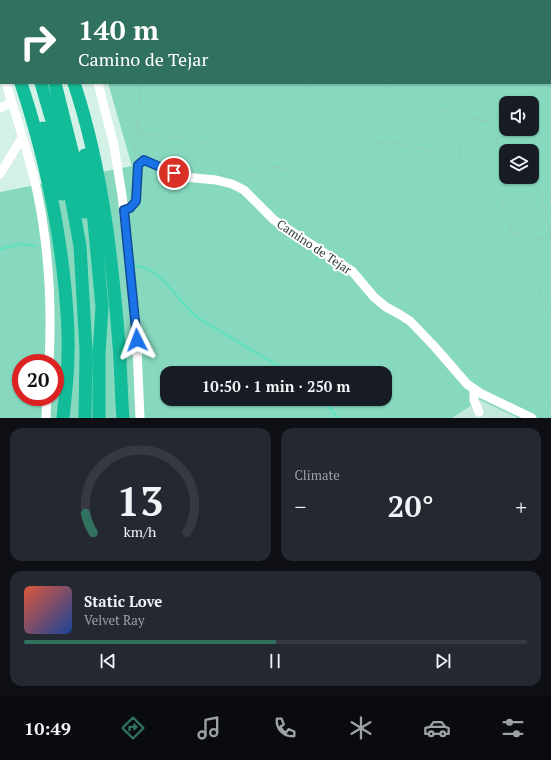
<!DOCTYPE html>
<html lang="en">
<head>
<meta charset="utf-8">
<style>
	body { margin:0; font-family:"PT Serif",serif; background:#242831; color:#f1f3f6; height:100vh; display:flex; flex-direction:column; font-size:15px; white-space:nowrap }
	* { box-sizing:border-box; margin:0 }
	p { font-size:13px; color:#9ea1a6 }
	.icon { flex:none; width:22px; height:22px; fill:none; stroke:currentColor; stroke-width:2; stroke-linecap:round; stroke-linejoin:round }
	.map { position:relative; height:418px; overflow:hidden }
	.sheet { display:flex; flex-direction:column; gap:10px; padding:10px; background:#0d0f14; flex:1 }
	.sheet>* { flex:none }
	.banner { position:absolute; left:0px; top:0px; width:551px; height:84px; box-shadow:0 1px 3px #0004; background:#31715f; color:#fff; overflow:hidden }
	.fabs { position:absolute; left:499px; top:96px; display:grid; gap:8px }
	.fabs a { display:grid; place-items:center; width:40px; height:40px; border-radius:8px; background:#171b24; box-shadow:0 1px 3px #0004; font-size:20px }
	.speed { position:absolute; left:12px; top:354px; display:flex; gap:8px; font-size:20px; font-weight:700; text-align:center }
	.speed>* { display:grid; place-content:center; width:52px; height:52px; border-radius:50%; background:#171b24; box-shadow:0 1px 3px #0004; line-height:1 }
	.speed .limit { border:6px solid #d22; background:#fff; color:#111 }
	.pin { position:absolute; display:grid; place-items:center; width:34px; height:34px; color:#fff; margin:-17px; border:2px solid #fff; border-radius:50%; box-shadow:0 1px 4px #0007 }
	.me { position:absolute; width:44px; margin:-22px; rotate:357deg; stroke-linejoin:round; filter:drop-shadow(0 0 3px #0008) }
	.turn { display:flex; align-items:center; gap:14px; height:84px; padding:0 12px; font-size:18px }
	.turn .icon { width:52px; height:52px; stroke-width:2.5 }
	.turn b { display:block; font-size:28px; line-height:34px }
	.big { font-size:30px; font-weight:700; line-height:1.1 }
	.sheet .tile { flex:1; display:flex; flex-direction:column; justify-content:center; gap:6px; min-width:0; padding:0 14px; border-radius:12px; background:#242831 }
	.sheet .dial { align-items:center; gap:0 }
	.dial svg { height:104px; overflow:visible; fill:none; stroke:#363941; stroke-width:7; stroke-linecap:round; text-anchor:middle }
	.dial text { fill:#f1f3f6; stroke:none }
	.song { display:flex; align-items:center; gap:12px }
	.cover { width:48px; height:48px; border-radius:6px; background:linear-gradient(135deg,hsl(10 70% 55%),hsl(220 70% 35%)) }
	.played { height:4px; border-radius:2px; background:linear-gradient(90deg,#31715f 50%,#363941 50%) }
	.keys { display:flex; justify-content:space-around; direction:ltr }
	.heat { display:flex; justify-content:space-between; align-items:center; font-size:22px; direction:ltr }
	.sheet .tiles { flex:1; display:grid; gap:10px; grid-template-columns:1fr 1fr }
	.tile:last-child { grid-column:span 2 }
	.trip { position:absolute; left:160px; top:366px; width:232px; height:40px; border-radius:12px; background:#171b24; box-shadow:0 1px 3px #0004; font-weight:700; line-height:40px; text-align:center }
	.menu { display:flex; height:64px; justify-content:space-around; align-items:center; background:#090b0e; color:#9ea1a6 }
	.menu .icon { width:28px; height:28px }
	.menu .on { color:#31715f }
	.menu b { font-size:18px; color:#f1f3f6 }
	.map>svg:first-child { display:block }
	.built { fill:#c2e7db }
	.green { fill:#86d9bf; fill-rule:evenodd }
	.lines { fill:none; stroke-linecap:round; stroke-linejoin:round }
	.stream { stroke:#5ce2be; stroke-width:2 }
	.path { stroke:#a1b9b1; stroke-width:1; stroke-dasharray:2 3; stroke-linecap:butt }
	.minor { stroke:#fff; stroke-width:9 }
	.highway { stroke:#13bc98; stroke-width:13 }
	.route-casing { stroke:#114b97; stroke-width:10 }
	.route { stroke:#1a73e8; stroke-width:7 }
	.labels { text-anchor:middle; stroke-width:4; stroke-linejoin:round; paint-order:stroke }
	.street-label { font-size:12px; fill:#2d3935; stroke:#fff }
</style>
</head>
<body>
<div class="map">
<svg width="551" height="418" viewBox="0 0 551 418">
	<rect width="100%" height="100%" fill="#d4f1e7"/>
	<!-- built -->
	<path class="built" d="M480,400l38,18h-66z"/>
	<!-- green -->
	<path class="green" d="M84,0h467v418h-33l-38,-18 -28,18h-452v-226l132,-26 -24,-83h442v-82zM506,103h26v26h-26zM506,151h26v26h-26zM21,363h34v34h-34zM167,373h218v26h-218z"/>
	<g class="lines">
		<!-- stream -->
		<path class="stream" d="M350,0h2
			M0,249l21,-5 15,2
			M136,266c3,1 6,1 9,2 17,5 37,36 50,48l95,57
			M322,399l16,19"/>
		<!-- path -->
		<path class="path" d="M118,0v1
			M157,0l2,1
			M285,0l1,1
			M310,0l4,1
			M520,0l2,1
			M359,1l3,-1
			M550,6h1
			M306,83l7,4 10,12 8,15 6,6 13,10 19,10 15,4 14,-1 18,4 30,10 28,12 16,14 12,21 16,46 21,39 12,32
			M382,83c4,5 11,9 18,8l23,15 19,4c3,6 10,11 12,15 6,12 6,26 8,38
			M443,111l16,6 28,4 10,16 1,9 9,5
			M137,120l3,7 6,7
			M487,121l10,-6 9,-1
			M137,132l-1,-4 4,-29 1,-16
			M521,151l1,-9 -1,-13
			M136,156l-2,-6 3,-17 6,2 9,-2 54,10 14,7 13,10 9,14c10,2 22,0 29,-7l9,1 10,4 49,37 31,39 13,26 11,16 17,16 4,9
			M532,173l11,28 8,37
			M539,189l12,12
			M513,233h10l11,6 16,-1
			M548,418l1,-11 2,-1"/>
		<!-- minor -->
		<path class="minor" d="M76,0v1
			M0,64l1,3
			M6,83c11,36 23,72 31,108 12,57 15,114 12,172
			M98,83l16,63 8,49 14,130 4,93
			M0,108l12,-6
			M0,174l22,-36
			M124,210l5,-2 7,-7 2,-36 6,-5 40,17 32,3 16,4 12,6 30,30 78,51 22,26 12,10 13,7 11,7 24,25 33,38 13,9 52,25
			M474,389v11l5,12
			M46,418l1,-21"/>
		<!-- highway -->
		<path class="highway" d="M15,0l1,1
			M31,0l1,1
			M49,0v1
			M0,15l1,4
			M21,83c22,67 37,135 44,205 2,22 4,44 3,66 0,22 -3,43 -5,64
			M41,83l25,86 14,77 6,104 -1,68
			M55,83l21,84 9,45
			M74,83c28,84 38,174 45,262 2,25 2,49 4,73
			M43,128l19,66
			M85,155l8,56 9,96 -3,46v65"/>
	</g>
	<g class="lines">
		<defs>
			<path id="route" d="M137,340l-13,-130 6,-2 6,-7 2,-36 6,-5 30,13"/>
		</defs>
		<!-- route casing -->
		<use href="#route" class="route-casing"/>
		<!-- route -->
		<use href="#route" class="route"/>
	</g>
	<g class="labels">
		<!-- street labels -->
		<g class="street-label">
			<text transform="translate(314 247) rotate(34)" y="4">Camino de Tejar</text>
		</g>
	</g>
</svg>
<div class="fabs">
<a><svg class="icon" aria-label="sound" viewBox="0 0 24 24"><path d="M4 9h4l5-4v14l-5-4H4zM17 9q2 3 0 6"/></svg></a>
<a><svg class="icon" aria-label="layers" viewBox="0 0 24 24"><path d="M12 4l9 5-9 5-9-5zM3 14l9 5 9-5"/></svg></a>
</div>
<div class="speed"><div class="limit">20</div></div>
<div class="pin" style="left:174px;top:173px;background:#d93025"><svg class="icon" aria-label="arrive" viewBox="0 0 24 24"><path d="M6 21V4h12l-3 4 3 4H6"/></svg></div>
<svg class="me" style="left:137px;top:340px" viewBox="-20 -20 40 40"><path d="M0-17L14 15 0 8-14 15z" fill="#1a73e8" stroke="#fff" stroke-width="4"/></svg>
<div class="trip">10:50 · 1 min · 250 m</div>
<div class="banner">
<div class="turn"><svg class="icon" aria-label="right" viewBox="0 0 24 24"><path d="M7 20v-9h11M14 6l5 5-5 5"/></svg><div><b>140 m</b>Camino de Tejar</div></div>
</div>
</div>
<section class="sheet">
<div class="tiles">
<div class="tile dial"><svg viewBox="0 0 100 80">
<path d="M14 69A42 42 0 1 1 86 69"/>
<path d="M14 69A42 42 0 0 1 8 54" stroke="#31715f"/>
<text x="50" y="56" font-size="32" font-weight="700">13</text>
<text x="50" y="72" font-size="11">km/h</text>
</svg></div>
<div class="tile"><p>Climate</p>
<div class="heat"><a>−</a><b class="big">20°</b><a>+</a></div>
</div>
<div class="tile">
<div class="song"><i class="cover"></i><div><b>Static Love</b><p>Velvet Ray</p></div></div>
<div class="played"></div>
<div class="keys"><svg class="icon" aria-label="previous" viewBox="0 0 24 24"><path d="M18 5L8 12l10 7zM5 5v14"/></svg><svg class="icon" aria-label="pause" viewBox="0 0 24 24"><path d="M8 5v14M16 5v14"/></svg><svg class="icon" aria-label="next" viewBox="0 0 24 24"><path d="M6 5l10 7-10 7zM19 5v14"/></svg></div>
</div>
</div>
</section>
<nav class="menu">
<b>10:49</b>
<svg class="icon on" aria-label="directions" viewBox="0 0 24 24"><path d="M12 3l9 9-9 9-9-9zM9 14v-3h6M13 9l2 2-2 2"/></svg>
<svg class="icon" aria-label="music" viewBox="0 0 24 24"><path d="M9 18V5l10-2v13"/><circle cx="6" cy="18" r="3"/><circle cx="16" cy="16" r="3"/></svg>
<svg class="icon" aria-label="phone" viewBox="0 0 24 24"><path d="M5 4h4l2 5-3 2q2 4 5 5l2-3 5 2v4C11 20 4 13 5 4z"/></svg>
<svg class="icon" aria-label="climate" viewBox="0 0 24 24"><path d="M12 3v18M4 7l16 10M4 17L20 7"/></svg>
<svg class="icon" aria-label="car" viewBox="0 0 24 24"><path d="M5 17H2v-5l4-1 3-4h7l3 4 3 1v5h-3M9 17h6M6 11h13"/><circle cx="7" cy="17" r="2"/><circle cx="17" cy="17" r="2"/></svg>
<svg class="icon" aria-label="filters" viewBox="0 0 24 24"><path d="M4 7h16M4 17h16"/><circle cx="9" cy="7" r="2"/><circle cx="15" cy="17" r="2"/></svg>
</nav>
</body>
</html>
